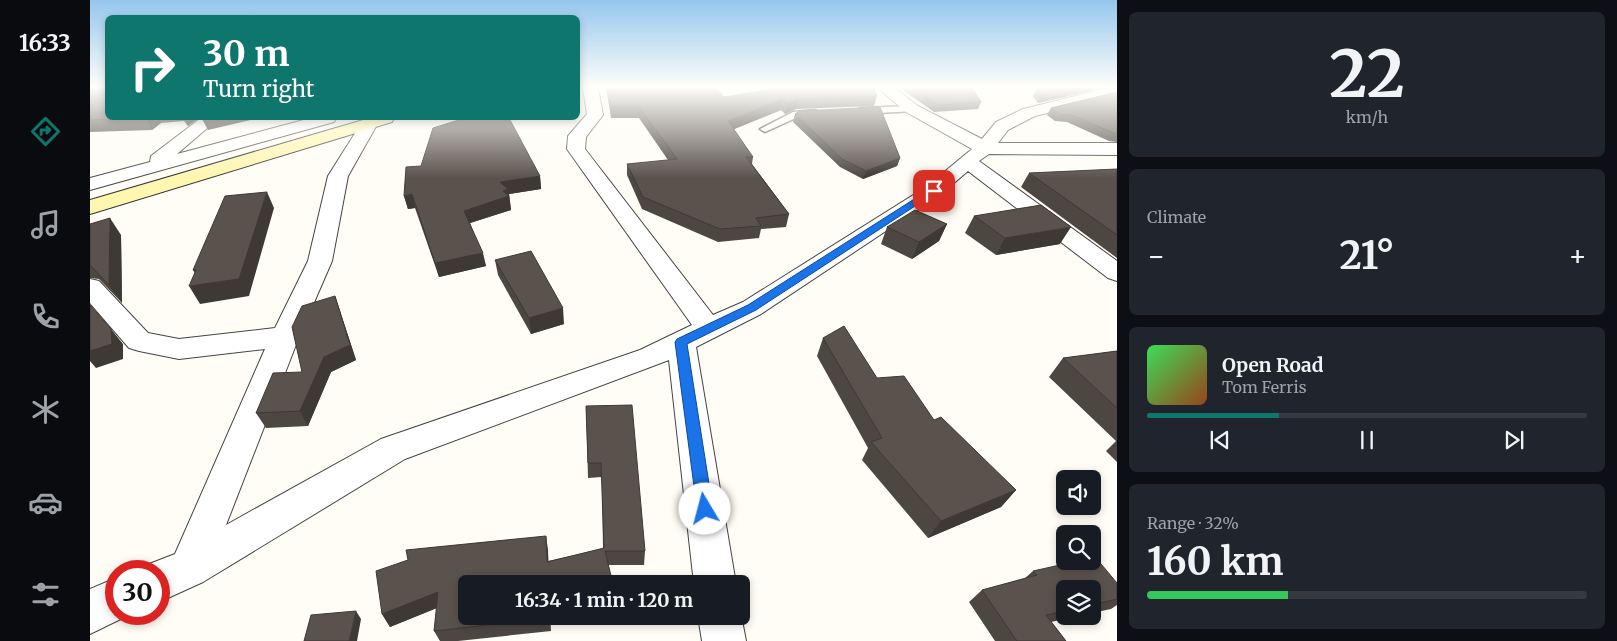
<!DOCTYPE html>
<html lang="en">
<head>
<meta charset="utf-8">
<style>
	body { margin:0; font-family:Merriweather,serif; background:#20242c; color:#f1f3f6; height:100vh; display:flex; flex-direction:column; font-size:19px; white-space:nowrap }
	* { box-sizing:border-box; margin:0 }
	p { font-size:16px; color:#9ea1a6 }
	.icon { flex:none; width:28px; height:28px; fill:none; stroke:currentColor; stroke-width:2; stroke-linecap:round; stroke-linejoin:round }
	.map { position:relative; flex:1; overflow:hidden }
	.side { display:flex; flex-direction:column; gap:12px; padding:12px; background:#0d0f14; width:500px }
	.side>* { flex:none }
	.guide { position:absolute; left:15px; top:15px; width:475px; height:105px; border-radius:8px; box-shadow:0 2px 8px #0003; background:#0f766e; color:#fff; overflow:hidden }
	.buttons { position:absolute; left:966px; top:470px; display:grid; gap:10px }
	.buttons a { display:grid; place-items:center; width:45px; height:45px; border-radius:8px; background:#171b24; box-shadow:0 2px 8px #0003; font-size:25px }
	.speed { position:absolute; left:15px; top:560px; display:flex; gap:10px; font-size:25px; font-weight:700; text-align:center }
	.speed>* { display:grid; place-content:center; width:65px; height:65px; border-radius:50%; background:#171b24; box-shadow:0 2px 8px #0003; line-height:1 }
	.speed .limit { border:8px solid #d22; background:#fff; color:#111 }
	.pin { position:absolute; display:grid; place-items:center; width:42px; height:42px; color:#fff; margin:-21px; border-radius:10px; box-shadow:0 2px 8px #0006 }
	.me { position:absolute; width:55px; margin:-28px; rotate:352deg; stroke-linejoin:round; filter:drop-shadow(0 0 4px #0008) }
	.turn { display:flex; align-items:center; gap:18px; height:105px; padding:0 15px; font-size:22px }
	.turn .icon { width:65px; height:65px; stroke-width:2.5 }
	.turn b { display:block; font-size:35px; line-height:42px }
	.big { font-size:38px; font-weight:700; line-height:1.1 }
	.side .card { flex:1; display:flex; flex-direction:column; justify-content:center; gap:8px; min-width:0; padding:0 18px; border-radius:8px; background:#20242c }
	.side .dial { align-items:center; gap:0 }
	.dial b { font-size:65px; line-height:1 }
	.song { display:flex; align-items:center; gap:15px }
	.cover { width:60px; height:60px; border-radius:8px; background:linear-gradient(135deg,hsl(130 70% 55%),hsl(20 70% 35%)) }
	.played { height:5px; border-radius:2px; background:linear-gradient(90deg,#0f766e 30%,#363941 30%) }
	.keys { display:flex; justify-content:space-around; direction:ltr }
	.heat { display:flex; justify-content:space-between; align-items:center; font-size:28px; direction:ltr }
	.charge { height:8px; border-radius:4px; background:linear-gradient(90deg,#34c759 32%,#363941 0) }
	.trip { position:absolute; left:368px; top:575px; width:292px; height:50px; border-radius:8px; background:#171b24; box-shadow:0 2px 8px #0003; font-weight:700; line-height:50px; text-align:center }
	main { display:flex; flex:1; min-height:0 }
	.tabs { display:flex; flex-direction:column; width:90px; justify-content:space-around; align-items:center; background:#090b0e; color:#9ea1a6 }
	.tabs .icon { width:35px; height:35px }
	.tabs .active { color:#0f766e }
	.tabs b { font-size:22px; color:#f1f3f6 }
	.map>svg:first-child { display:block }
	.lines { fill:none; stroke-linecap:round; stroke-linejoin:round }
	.lane-casing { stroke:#444; stroke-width:3 }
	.street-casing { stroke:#444; stroke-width:2 }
	.secondary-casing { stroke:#333; stroke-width:2 }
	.lane { fill:#fff; fill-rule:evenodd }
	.street { fill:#fff; fill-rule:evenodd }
	.secondary { fill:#fff6b0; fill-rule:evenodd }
	.wall { fill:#4d4742 }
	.shaded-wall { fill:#3f3936 }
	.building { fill:#5a524d; stroke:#3f3936 }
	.route { fill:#1a73e8; stroke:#114b97 }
</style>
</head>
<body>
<main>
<nav class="tabs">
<b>16:33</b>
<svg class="icon active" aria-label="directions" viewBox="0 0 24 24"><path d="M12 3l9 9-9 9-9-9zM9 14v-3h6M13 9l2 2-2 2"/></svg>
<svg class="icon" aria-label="music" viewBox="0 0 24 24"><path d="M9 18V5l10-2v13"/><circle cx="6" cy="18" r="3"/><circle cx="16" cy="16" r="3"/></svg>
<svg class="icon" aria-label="phone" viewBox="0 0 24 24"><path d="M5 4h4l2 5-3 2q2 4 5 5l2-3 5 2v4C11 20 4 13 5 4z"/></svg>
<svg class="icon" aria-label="climate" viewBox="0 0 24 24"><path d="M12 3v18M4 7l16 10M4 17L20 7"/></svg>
<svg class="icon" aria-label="car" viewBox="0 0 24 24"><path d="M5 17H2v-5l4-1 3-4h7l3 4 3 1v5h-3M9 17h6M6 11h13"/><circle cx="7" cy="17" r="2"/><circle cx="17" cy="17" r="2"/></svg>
<svg class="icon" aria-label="filters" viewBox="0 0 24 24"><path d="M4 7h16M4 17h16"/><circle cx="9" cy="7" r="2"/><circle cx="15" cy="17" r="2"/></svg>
</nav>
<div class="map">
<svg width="1027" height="641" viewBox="0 0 1027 641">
	<rect width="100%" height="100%" fill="#fffdf5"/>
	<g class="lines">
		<defs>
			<path id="lane" d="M822,106l5,3 -2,2 -55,3 -5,-3 5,-3z
				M725,110l5,3 -2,2 -20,2 -33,15 -5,-3 33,-17z"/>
			<path id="street" d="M493,88h15l5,27 -17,22 -1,12 128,166 30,-13 183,-115 46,-38 -66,-37 -28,-24h17l23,18 64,33 14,-17 27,-13 85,-21h9v8l-82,20 -27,14 -10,13h119v12l-128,-1 -10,7 138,100v20l-9,-3 -140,-107 -28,24 -179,119 -65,33 40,237h-42l-25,-224 -264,99 -202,123 -44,20v-31h-17l2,-5 31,-12 90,-205 -86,10 -40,-8 -10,-3 -39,-45v-24l9,2 49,52 31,6 96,-11 33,-67 20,-85 36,-57h12l2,4 -30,53 -16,85 -33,76 -73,188 155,-86 259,-89 52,-25 -125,-176 1,-13 19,-22z
				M111,118h18l-42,36 134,-36h25l-2,4 -244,68v-12l60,-16 1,-6z
				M26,578v36h15l-41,20v-45z
				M651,615l5,26h-44l-4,-25z"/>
			<path id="secondary" d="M280,118h24l-2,4 -302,92v-14l7,-2z"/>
		</defs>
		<!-- lane casing -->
		<use href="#lane" class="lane-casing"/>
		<!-- street casing -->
		<use href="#street" class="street-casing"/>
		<!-- secondary casing -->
		<use href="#secondary" class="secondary-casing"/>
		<!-- lane -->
		<use href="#lane" class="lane"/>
		<!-- street -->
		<use href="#street" class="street"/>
		<!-- secondary -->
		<use href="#secondary" class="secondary"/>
	</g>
	<!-- wall -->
	<path class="wall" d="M0,88l18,30h91l-11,8 -4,-5 -23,2 -9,7 -62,2z
		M516,88h110l8,9 153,-1 -3,10 -78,3 -11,5 -4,-4 -47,19 19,28 -1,7 37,50 -3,13 -25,2 -2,9 -41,4 -76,-33 -15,-34v-11l41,-4 -29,-42h-28z
		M810,88h72l9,14 -3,7 -44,3z
		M948,88h56v2l-56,13 -5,-7 3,-7z
		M1027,92v50l-8,-1 -42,-19 -12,-1 -8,-6 4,-7z
		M705,114l105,44 -3,8 -34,13 -23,-12 -47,-45z
		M1027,169v89l-96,-71 8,-14z
		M450,176l1,13 -32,5 2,16 -41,13 16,43 -47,11 -24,-69 -7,1 -4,-13z
		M884,216l86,28 -64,11 -31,-22z
		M0,224l31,11 1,68 -23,-24 -9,-1z
		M857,224l-8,17 -27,18 -31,-15 6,-17z
		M405,260l69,64 -33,10 -33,-59z
		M245,296l5,15 16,49 -25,12 -23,54 -42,2 -10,-15 46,-41z
		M733,338l111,82 82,70 -15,17 -73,31 -66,-78 6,-12 -51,-92z
		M1027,351v111l-11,-11 10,-10 -67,-64 14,-19z
		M496,406l59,145 -1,14h-35l-143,51h90l-6,2 1,13 -93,10h-18l-6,-10 3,-23 -47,19 -8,-13 164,-78 2,25 55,-12 -1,-72 -14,1z
		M943,571l84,12v22l-6,4 -19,4v-24h-27v27h13l-27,6 15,19h-71l-26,-39 13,-12 42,-11z"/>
	<!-- shaded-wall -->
	<path class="shaded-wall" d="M983,88h21v2l-56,13 4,-7z
		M693,99l-2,11 -54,22 1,-11z
		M708,99l-2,10 -11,5 3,-10z
		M56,118h12l3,5 -9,7z
		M94,118h15l-11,8z
		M117,118h52l-51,12 -6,-11z
		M810,158l-3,8 -34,13 3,-8z
		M450,176l1,13 -32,5 2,16 -44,14 -3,-13 36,-29z
		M177,192l7,16 -25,88 -49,8 -11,-18 13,-2 -9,-14h3z
		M322,194l3,14 -7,1 -4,-13z
		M20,218l11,17 1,68 -13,-18z
		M857,224l-8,17 -27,18 7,-17z
		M981,227l-11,17 -64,11 9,-17z
		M393,253l3,13 -47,11 -4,-14z
		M245,296l5,15 16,49 -25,12 -23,54 -8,-15z
		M473,308l1,16 -33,10 -2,-16z
		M21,329l12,15v15l-27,9 -6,-7v-10z
		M926,490l-15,17 -73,31 13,-17z
		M456,536l2,14 1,25 -2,-13z
		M348,592l6,13 -54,22 -8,-13z
		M266,611l5,8 -4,22h-8z
		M459,616h7l-6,2 1,13z"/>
	<!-- building -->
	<path class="building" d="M0,88h18v30h39h-1l-56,2z
		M518,88h108l8,9 55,-9h95l3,8 -79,3 -10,5 -5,-5 -55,22 25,36h-7l43,57 -33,4 5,8 -41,3 -77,-32 -16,-33 50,-5 -38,-52h-28z
		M822,88h60l9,14 -44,3z
		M948,88h35l-31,8 -6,-7z
		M1027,92v42l-3,-1 -43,-18 -12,-1 -8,-6z
		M790,107l20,51 -34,13 -24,-12 -47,-45 5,-3z
		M375,118h12l3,1 3,-1h26l31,58 -40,6 8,7 -5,2 6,5 -45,15 19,42 -48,10 -23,-69 -8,2 2,-29 15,-1 12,-38z
		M1027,169v66l-88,-62z
		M177,192l-28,87 -50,7 7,-16h-3l32,-74z
		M951,205l30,22 -66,11 -31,-22z
		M825,210l32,14 -28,18 -32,-15z
		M20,218l-1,67 -19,-20v-41z
		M441,251l32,57 -34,10 -34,-58z
		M245,296l15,49 -26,12 -24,54 -44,2 17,-40 29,-1 -10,-45 10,-21z
		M0,305l21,24 1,15 -22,7z
		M754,326l33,52 27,-2 30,44 7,-3 75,73 -75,31 -70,-79 11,-4 -59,-100z
		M1027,351v57l-54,-50z
		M542,405l13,146h-40l8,33h-147v32h83v2l-115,13 4,-39 -56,22 -6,-43 32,-11 -2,-10 140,-14 1,26 57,-14 -3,-85h-13l-2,-57z
		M1002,558h4l21,25v16l-25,6v-16h-27v22l-19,4 20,26h-49l-35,-51 55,-15 -4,-4 45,-10h14z
		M266,611l-7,30h-45l7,-26z"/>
	<!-- sky -->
	<linearGradient id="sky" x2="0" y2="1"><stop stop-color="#95c6ee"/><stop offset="0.49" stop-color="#fffefa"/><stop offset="1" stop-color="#fffefa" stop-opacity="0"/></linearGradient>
	<rect width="1027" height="178" fill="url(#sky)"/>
	<!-- route -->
	<path class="route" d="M840,189l8,2 -182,119 -69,34 26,165 -3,5 -5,2 -6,-2 -2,-5 -22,-167 2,-3 71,-34z"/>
</svg>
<div class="buttons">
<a><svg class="icon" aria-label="sound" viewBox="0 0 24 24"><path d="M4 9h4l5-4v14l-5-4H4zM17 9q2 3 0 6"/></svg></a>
<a><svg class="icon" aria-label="search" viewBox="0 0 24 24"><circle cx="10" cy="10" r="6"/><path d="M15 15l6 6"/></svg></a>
<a><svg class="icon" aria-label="layers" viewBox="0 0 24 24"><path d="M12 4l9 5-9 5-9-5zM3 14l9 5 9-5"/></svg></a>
</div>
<div class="speed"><div class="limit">30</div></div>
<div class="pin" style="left:844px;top:191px;background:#d93025"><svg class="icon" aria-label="arrive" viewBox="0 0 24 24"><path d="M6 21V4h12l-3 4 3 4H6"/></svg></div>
<svg class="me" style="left:615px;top:509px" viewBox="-20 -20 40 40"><circle r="19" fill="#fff"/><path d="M0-13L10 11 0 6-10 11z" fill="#1a73e8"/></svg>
<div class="trip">16:34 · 1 min · 120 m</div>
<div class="guide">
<div class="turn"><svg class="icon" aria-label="right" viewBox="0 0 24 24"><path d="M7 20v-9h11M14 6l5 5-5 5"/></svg><div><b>30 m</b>Turn right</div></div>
</div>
</div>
<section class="side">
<div class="card dial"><b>22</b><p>km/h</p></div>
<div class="card"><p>Climate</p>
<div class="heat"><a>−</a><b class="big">21°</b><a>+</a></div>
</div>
<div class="card">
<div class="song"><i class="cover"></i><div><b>Open Road</b><p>Tom Ferris</p></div></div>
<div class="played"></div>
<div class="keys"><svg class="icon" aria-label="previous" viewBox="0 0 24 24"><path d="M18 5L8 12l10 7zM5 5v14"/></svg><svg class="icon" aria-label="pause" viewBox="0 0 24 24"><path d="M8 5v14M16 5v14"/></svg><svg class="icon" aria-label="next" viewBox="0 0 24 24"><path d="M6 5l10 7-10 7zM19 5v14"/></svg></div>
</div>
<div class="card"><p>Range · 32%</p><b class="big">160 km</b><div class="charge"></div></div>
</section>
</main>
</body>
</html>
